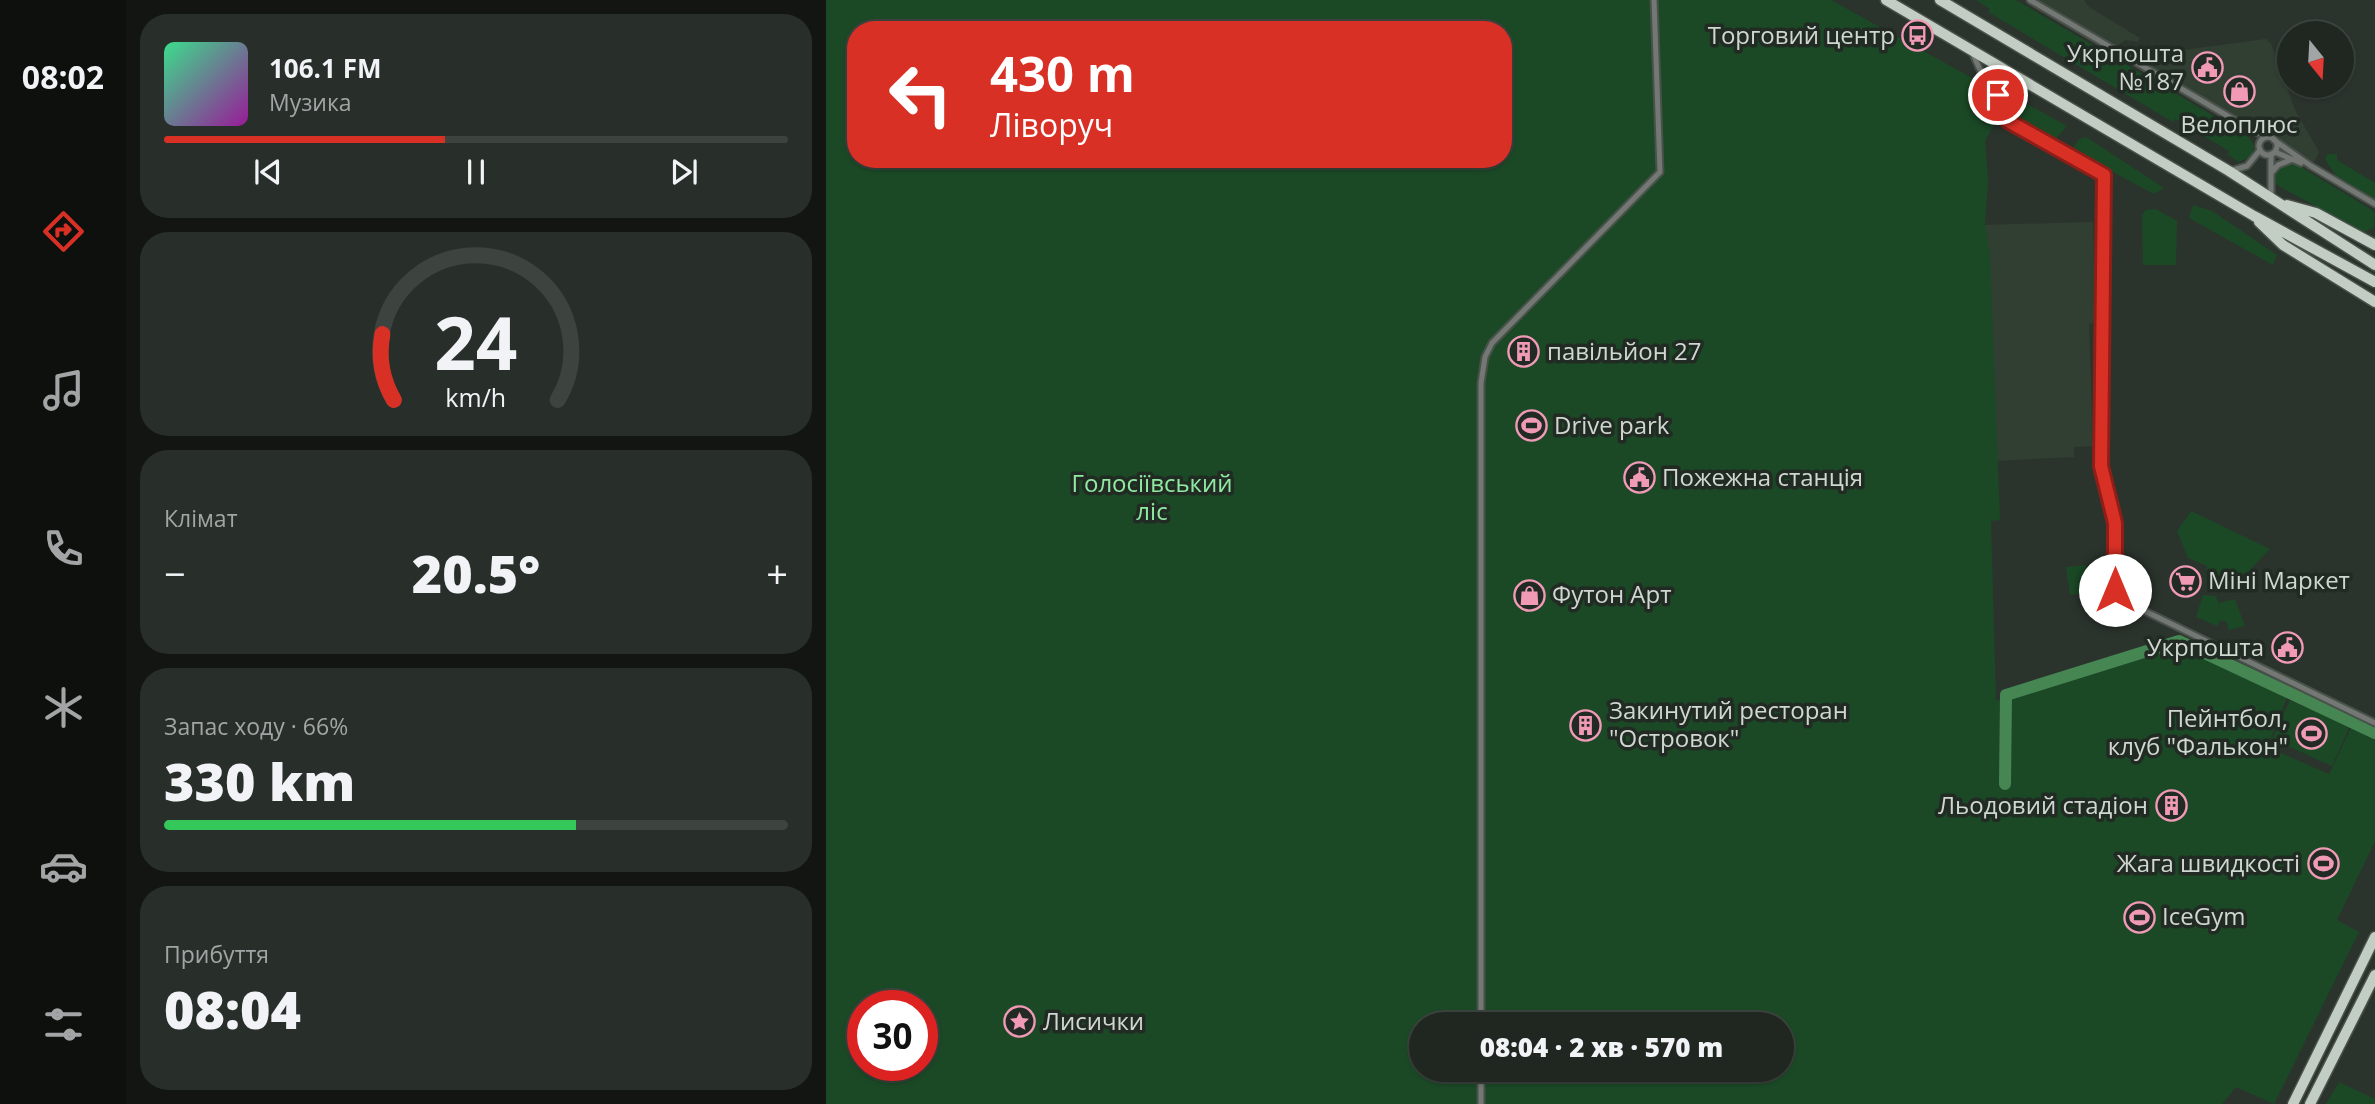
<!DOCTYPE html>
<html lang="uk">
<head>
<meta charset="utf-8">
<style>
	body { margin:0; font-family:"Open Sans",sans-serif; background:#282f2a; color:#f1f3f6; height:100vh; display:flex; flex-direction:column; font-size:26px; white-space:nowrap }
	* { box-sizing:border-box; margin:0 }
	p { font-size:23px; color:#a2a5a5 }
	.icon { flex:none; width:38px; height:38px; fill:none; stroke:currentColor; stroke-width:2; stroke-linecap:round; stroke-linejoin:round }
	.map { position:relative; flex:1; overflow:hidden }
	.details { display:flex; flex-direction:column; gap:14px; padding:14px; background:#121512; width:700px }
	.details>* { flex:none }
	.banner { position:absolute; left:21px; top:21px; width:665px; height:147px; border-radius:28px; box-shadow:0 2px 5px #0004,0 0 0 2px #3d443f; background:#d93025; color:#fff; overflow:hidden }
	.needle { width:46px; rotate:162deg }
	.controls { position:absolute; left:1451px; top:21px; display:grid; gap:14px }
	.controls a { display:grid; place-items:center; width:77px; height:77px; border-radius:50%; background:#202721; box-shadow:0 2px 5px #0004,0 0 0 2px #3d443f; font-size:35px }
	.speed { position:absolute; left:21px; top:990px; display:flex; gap:14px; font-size:35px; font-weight:700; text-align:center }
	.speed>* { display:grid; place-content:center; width:91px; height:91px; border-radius:50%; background:#202721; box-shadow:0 2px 5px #0004,0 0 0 2px #3d443f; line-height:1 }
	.speed .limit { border:10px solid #d22; background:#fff; color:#111 }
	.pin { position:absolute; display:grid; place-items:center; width:60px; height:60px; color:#fff; margin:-30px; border:4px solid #fff; border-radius:50%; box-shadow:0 2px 7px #0007 }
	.me { position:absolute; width:77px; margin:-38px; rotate:0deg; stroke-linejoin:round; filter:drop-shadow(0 0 5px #0008) }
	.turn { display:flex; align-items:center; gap:24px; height:147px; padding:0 28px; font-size:32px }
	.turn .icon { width:91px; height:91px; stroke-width:2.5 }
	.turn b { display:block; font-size:49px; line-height:60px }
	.big { font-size:52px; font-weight:800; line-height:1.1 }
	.details .card { flex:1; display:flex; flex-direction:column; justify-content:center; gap:10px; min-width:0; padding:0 24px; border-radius:28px; background:#282f2a }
	.details .dial { align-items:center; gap:0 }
	.dial svg { height:182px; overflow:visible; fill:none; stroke:#3d443f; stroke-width:7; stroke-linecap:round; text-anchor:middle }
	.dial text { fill:#f1f3f6; stroke:none }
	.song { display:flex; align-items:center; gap:21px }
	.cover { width:84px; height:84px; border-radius:10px; background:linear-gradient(135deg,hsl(150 70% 55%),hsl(300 70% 35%)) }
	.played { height:7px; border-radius:4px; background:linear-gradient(90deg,#d93025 45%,#3d443f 45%) }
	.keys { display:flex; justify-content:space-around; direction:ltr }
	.heat { display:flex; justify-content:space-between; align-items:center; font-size:38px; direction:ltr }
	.charge { height:10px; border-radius:5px; background:linear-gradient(90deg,#34c759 66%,#3d443f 0) }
	.trip { position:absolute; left:583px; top:1012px; width:385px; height:70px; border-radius:35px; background:#202721; box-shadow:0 2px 5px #0004,0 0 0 2px #3d443f; font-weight:800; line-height:70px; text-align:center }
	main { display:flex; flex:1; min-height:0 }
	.dock { display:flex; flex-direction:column; width:126px; justify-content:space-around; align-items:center; background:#0d100d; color:#a2a5a5 }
	.dock .icon { width:49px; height:49px }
	.dock .selected { color:#d93025 }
	.dock b { font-size:32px; color:#f1f3f6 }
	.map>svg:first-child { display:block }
	.built { fill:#313f33 }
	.green { fill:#1b4926; fill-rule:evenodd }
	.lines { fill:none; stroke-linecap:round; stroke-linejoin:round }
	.river { stroke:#468653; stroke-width:12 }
	.minor-casing { stroke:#49514a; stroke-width:9 }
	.trunk-casing { stroke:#49514a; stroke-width:13 }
	.minor { stroke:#747874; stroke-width:5 }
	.trunk { stroke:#c2cdc3; stroke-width:10 }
	.route-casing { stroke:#8d1f18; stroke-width:18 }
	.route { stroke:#d93025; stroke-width:12 }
	.labels { text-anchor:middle; stroke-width:7; stroke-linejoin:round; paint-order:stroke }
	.poi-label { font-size:24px; fill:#d0d6d0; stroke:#212a23; text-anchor:start }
	.park-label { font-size:24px; fill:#90e9a1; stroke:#212a23 }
</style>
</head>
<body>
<main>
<nav class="dock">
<b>08:02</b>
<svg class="icon selected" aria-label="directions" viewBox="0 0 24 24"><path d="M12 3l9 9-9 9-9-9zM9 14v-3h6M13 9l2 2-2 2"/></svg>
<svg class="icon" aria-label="music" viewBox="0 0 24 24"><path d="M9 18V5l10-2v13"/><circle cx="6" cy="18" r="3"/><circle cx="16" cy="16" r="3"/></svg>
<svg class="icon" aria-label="phone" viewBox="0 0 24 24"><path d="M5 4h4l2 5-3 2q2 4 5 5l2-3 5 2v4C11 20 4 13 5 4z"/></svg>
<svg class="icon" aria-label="climate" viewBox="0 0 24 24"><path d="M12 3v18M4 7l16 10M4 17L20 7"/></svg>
<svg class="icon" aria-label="car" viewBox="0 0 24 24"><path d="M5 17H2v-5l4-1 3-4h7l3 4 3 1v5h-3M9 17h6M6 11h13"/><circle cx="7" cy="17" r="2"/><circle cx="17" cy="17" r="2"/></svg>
<svg class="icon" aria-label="filters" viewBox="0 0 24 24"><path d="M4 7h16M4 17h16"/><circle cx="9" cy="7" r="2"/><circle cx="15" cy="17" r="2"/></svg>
</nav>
<section class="details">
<div class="card">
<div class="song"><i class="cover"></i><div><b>106.1 FM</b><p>Музика</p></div></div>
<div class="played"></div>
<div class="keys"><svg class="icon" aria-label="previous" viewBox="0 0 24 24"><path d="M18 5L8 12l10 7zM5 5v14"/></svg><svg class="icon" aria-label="pause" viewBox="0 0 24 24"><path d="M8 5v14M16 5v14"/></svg><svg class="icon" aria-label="next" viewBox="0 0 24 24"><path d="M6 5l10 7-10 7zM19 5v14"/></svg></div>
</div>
<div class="card dial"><svg viewBox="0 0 100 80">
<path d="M14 69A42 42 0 1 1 86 69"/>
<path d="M14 69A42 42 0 0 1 9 40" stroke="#d93025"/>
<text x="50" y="56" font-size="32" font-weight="700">24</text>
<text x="50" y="72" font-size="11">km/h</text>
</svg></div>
<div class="card"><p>Клімат</p>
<div class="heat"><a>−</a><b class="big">20.5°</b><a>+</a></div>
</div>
<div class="card"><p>Запас ходу · 66%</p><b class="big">330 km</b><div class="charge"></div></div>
<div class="card"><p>Прибуття</p><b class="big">08:04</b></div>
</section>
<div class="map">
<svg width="1549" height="1104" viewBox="0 0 1549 1104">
	<rect width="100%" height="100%" fill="#2b342c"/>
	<!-- built -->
	<path class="built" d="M1205,0h53l5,7 51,31 -2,4 -13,-2 -10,8z
		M1440,39l5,5 24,66 24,42 -5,10 -183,-104 5,-9 48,1z
		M1267,222l2,101 -6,1 4,122 -19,1v10l-83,4 -9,-236z"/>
	<!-- green -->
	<path class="green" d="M0,0h1005l141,78 21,48 -8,15 3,39 -3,42 5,33 10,265 -9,1 5,180 183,-58 109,52 -21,52 62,27 23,-48 23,10v105l-38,79 22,12 -85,172 -38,-17 -14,17h-1396zM30,30h647v129h-647zM37,1006h59v60h-59zM595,1024h361v45h-361z
		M1150,0h40l232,136 6,9 -2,11 -13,6 -11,-7 1,-4 -35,-21 -2,4 -8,-5 1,-4 -10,-6 -2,3 -185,-110 2,-3z
		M1179,92l62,34 -13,15 -34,-18 -15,-14 -5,-9z
		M1260,137l78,51 -10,6 -82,-44 7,-11z
		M1501,154h10v6l38,23v17l-39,-24 -11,-17z
		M1460,163l10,1 76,46 3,4 -1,14 -11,4 -86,-47 -3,-5 1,-8z
		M1367,205l19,6 65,44 -4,10 -84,-47z
		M1330,209l21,12 -1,44h-33l-1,-50 4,-5z
		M1365,511l79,38 -26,27 -2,16 -36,-3 1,-23 -19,-8 -11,-27z
		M1260,565l5,27 -21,3 -4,-28z
		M1377,595l13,1 6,18 -3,-11 16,-4 10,27 -16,4 -3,-9h-6l-3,5 -21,-9z
		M1464,700l60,26 -18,40 -60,-27z
		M1513,1082l36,17v5h-49z"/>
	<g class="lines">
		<!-- river -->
		<path class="river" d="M1179,784l1,-89 173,-54 196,92"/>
		<defs>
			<path id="minor" d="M1204,0l225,132 14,5
				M1146,52l26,58 10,11 96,54 -3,291 14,57 3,75 257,125
				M1172,107l2,-15 7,-5 19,-3
				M1433 146a9 9 0 1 1 18 0a9 9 0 1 1-18 0Z
				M1448,140l37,26 64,38
				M1449,152l26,11
				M1404,171l17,-5 13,-16
				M1445,173l7,-8 15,-6
				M1445,198v-44
				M655,1024v-641l4,-26 7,-14 168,-171 -6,-172
				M655,1069v35"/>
			<path id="trunk" d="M1060,0l368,216 121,66
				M1114,0l289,171 146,94
				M1461,205l29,8 59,32
				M1433,222l24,23 92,57
				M1467,1104l82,-167
				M1484,1104l65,-129"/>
		</defs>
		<!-- minor casing -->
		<use href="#minor" class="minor-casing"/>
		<!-- trunk casing -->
		<use href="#trunk" class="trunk-casing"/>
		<!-- minor -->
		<use href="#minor" class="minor"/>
		<!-- trunk -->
		<use href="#trunk" class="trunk"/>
	</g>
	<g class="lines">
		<defs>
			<path id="route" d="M1172,95v15l10,11 96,54 -3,291 14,57v67"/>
		</defs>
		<!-- route casing -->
		<use href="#route" class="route-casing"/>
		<!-- route -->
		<use href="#route" class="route"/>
	</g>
	<!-- icons -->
	<defs>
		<symbol id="bus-ring" viewBox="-11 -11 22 22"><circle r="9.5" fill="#212a23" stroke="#f09ab6" stroke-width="1.5"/><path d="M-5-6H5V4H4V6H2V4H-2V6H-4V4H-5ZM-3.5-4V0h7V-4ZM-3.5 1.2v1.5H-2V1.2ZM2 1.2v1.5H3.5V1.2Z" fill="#f09ab6"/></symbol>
		<symbol id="civic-ring" viewBox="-11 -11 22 22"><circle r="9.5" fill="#212a23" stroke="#f09ab6" stroke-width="1.5"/><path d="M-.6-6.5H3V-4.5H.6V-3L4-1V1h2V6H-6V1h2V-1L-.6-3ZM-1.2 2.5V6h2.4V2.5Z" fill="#f09ab6"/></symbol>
		<symbol id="shop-ring" viewBox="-11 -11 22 22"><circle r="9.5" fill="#212a23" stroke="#f09ab6" stroke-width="1.5"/><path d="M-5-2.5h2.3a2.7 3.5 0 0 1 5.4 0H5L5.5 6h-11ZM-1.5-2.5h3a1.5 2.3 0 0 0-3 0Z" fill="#f09ab6"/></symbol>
		<symbol id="building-ring" viewBox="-11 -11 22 22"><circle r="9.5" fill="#212a23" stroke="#f09ab6" stroke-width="1.5"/><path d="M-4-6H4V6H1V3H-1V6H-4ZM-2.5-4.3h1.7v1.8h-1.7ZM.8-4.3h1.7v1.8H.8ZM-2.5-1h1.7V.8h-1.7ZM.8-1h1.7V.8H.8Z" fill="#f09ab6"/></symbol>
		<symbol id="stadium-ring" viewBox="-11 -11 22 22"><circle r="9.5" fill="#212a23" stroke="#f09ab6" stroke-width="1.5"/><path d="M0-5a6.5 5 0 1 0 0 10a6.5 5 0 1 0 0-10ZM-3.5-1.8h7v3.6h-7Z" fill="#f09ab6"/></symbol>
		<symbol id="supermarket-ring" viewBox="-11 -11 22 22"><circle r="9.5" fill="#212a23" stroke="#f09ab6" stroke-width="1.5"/><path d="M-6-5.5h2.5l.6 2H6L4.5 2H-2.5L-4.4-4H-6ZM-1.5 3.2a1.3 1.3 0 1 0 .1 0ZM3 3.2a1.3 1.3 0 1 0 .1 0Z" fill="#f09ab6"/></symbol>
		<symbol id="sight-ring" viewBox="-11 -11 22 22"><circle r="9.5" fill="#212a23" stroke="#f09ab6" stroke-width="1.5"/><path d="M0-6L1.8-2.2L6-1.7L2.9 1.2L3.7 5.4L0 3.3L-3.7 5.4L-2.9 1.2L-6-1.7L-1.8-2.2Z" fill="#f09ab6"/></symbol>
	</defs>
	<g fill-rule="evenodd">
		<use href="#bus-ring" x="1074" y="18" width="35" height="35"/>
		<use href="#civic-ring" x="1364" y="50" width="35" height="35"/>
		<use href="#shop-ring" x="1396" y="74" width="35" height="35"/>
		<use href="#building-ring" x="680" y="334" width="35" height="35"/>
		<use href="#stadium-ring" x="688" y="408" width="35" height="35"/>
		<use href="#civic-ring" x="796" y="460" width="35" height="35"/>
		<use href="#supermarket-ring" x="1342" y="564" width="35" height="35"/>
		<use href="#shop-ring" x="686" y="578" width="35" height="35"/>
		<use href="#civic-ring" x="1444" y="630" width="35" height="35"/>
		<use href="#building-ring" x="742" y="708" width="35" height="35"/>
		<use href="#stadium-ring" x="1468" y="716" width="35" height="35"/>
		<use href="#building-ring" x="1328" y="788" width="35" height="35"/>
		<use href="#stadium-ring" x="1480" y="846" width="35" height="35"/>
		<use href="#stadium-ring" x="1296" y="900" width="35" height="35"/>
		<use href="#sight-ring" x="176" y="1004" width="35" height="35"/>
	</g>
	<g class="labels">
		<!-- poi labels -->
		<g class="poi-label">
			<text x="1069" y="44" text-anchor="end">Торговий центр</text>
			<text x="1358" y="62" text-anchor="end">Укрпошта<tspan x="1358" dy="28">№187</tspan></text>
			<text x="1413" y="133" text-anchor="middle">Велоплюс</text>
			<text x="721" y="360">павільйон 27</text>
			<text x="728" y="434">Drive park</text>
			<text x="836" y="486">Пожежна станція</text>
			<text x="1382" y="589">Міні Маркет</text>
			<text x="726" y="603">Футон Арт</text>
			<text x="1438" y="656" text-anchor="end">Укрпошта</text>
			<text x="783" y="719">Закинутий ресторан<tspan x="783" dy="28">"Островок"</tspan></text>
			<text x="1462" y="727" text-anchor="end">Пейнтбол,<tspan x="1462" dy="28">клуб "Фалькон"</tspan></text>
			<text x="1322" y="814" text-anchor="end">Льодовий стадіон</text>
			<text x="1474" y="872" text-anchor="end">Жага швидкості</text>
			<text x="1336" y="925">IceGym</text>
			<text x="217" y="1030">Лисички</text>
		</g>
		<!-- park labels -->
		<g class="park-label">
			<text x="326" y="492">Голосіївський<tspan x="326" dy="28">ліс</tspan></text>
		</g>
	</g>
</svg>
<div class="controls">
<a><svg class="needle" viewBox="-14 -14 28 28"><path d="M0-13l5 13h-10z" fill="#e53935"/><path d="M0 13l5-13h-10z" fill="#a2a5a5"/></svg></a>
</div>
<div class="speed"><div class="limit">30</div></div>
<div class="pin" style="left:1172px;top:95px;background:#d93025"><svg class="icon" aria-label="arrive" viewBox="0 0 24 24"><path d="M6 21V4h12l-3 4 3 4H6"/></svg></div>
<svg class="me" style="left:1289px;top:590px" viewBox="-20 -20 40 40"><circle r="19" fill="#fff"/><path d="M0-13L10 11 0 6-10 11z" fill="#d93025"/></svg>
<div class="trip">08:04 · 2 хв · 570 m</div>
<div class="banner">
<div class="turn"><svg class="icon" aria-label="left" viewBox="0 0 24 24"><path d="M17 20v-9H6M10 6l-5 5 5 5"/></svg><div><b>430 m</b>Ліворуч</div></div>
</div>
</div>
</main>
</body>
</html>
